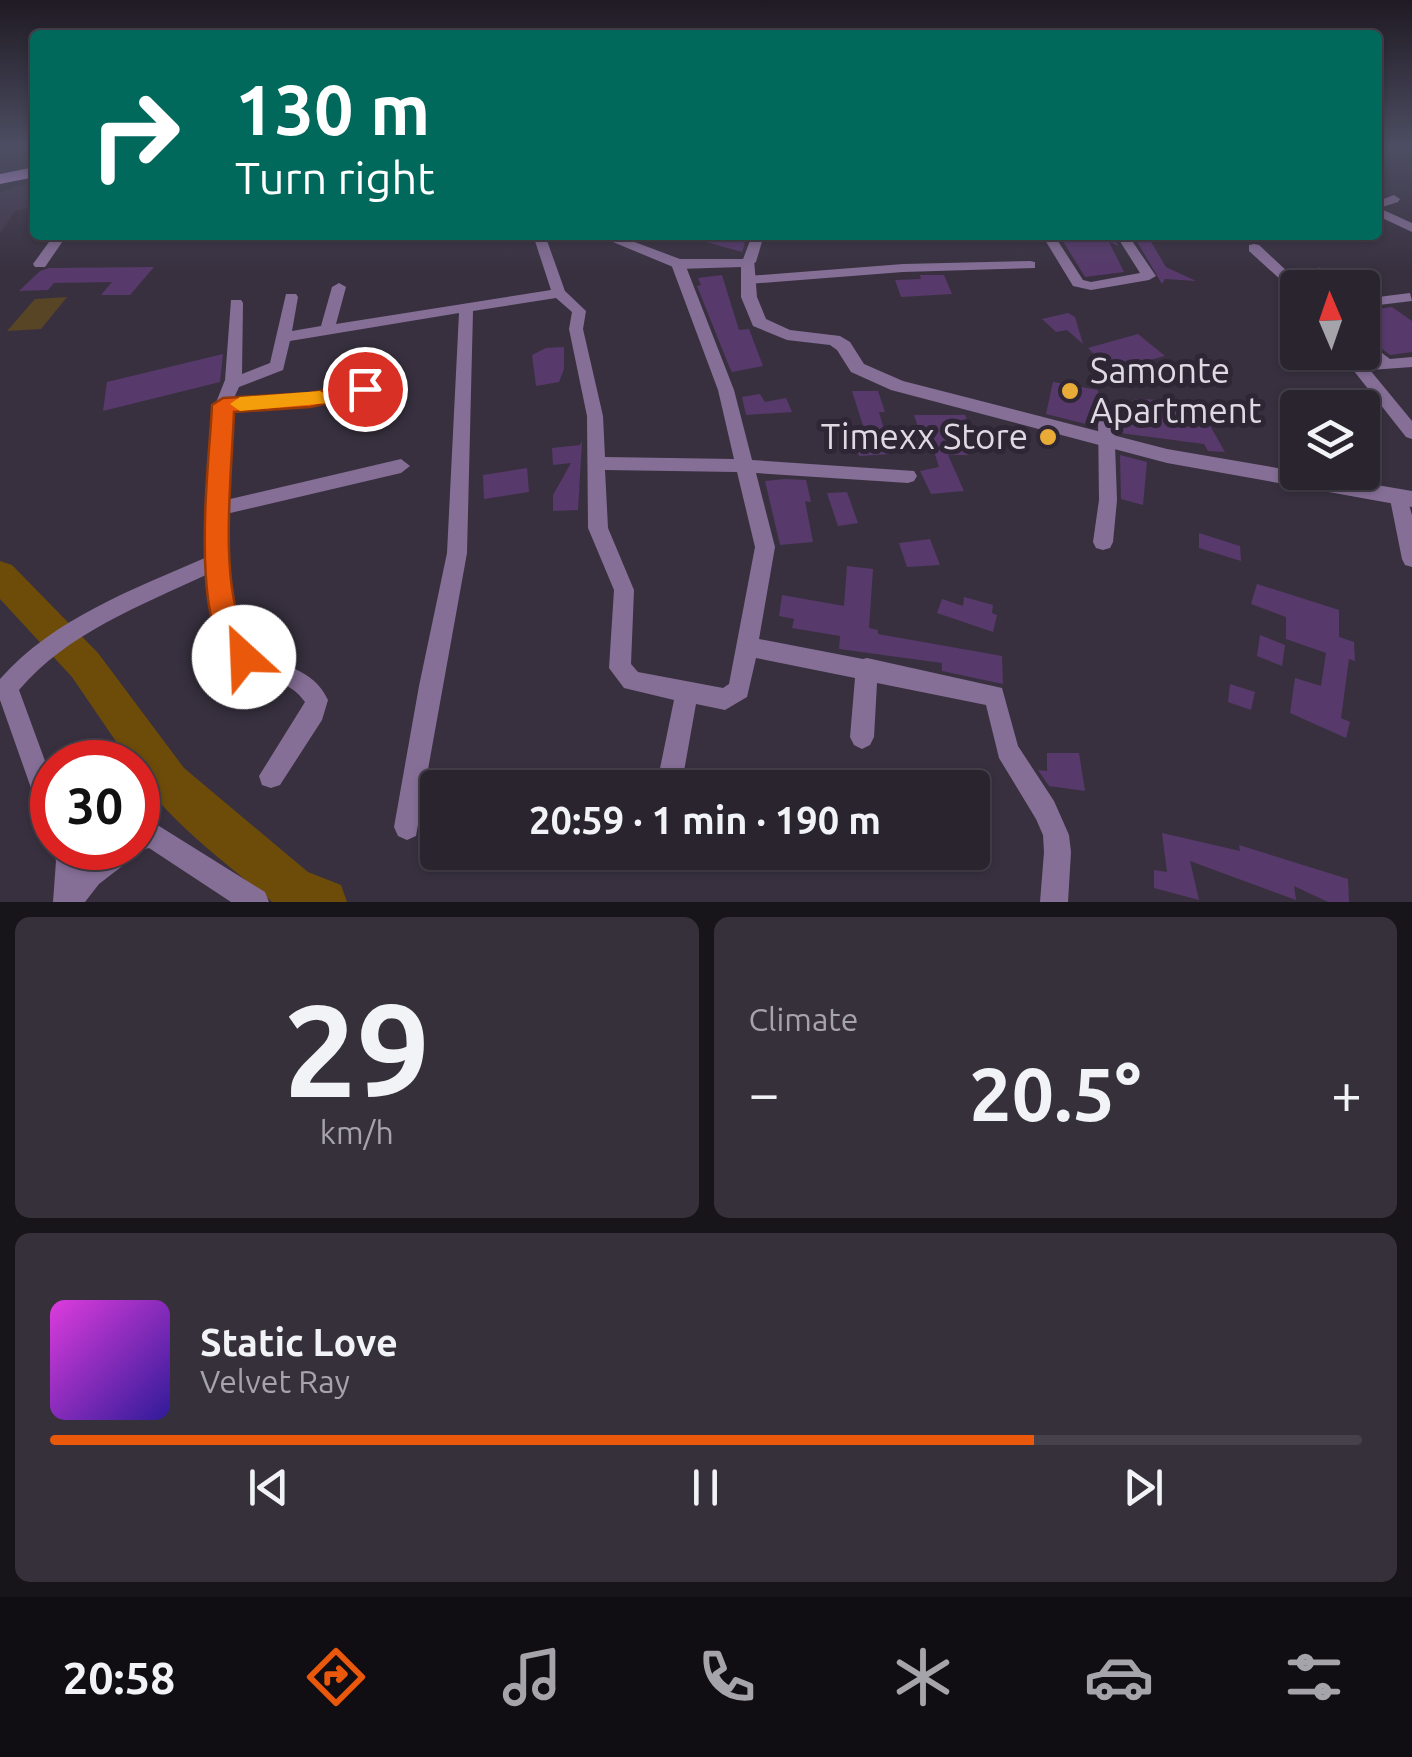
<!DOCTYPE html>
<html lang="en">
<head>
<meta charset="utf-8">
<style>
	body { margin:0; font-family:Ubuntu,sans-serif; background:#36303b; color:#f1f3f6; height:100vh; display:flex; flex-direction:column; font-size:38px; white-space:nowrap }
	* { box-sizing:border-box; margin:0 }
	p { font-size:32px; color:#a5a4aa }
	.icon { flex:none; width:55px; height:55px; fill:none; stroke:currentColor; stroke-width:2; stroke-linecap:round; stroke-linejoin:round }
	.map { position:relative; height:902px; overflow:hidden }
	.sheet { display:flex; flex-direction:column; gap:15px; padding:15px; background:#17141a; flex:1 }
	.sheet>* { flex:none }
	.banner { position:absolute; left:30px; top:30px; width:1352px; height:210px; border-radius:10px; box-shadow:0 2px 8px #0004,0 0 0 2px #46414b; background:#00695c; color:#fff; overflow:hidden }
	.needle { width:65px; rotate:358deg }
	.fabs { position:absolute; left:1280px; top:270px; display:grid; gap:20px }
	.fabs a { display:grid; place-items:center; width:100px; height:100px; border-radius:10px; background:#2a242f; box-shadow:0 2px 8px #0004,0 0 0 2px #46414b; font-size:50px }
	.speed { position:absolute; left:30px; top:740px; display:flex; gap:20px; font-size:50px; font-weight:700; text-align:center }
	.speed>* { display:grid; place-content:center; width:130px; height:130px; border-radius:50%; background:#2a242f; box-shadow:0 2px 8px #0004,0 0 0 2px #46414b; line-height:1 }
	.speed .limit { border:15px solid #d22; background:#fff; color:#111 }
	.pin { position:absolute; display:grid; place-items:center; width:85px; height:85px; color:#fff; margin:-42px; border:5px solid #fff; border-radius:50%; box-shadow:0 2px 10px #0007 }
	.me { position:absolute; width:110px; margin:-55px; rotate:335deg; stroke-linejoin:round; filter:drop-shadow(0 0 8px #0008) }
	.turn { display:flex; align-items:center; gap:35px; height:210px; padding:0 40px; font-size:45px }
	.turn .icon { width:130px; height:130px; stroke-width:2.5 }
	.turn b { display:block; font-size:70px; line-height:85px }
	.big { font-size:75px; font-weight:700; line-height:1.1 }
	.sheet .tile { flex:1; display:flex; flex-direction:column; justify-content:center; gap:15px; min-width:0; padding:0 35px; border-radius:15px; background:#36303b }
	.sheet .dial { align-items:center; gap:0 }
	.dial b { font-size:130px; line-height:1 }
	.song { display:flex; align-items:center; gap:30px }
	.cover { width:120px; height:120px; border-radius:15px; background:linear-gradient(135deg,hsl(300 70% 55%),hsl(250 70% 35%)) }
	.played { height:10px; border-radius:5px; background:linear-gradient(90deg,#ea580c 75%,#46414b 75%) }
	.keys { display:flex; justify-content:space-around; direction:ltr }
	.heat { display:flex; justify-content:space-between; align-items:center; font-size:55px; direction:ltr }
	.sheet .tiles { flex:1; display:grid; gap:15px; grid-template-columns:1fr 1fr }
	.tile:last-child { grid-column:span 2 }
	.trip { position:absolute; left:420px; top:770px; width:570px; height:100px; border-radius:10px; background:#2a242f; box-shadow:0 2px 8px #0004,0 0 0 2px #46414b; font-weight:700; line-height:100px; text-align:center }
	.menu { display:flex; height:160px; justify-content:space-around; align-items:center; background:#110e13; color:#a5a4aa }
	.menu .icon { width:70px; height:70px }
	.menu .selected { color:#ea580c }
	.menu b { font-size:45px; color:#f1f3f6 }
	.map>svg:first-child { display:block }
	.built { fill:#43374c }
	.green { fill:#584526 }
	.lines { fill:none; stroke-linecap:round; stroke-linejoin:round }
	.river { fill:#6d4c0a; fill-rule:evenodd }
	.building { fill:#573a6b }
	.minor { fill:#866f97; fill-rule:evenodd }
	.tertiary { fill:#866f97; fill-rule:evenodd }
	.primary { fill:#d9a8fc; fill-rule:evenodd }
	.route { fill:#ea580c; stroke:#983908; stroke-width:2.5 }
	.slow { fill:#f59e0b }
	.poi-dot { fill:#e9ab38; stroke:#2e2634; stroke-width:4 }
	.labels { text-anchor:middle; stroke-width:10; stroke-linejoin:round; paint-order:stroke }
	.poi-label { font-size:35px; fill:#dfd9e3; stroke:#2e2634; text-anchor:start }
</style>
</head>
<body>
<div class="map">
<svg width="1412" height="902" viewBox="0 0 1412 902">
	<rect width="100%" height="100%" fill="#38303f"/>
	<!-- built -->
	<path class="built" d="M35,181v26l-20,4 -15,22v-41z"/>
	<!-- green -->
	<path class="green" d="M67,297l-26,32 -34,2 28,-32z"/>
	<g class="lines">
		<!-- river -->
		<path class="river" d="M0,561l12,4 86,88 86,115 124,104 33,13 6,17h-75c-30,-27 -134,-102 -134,-140h-8l-58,-85 -72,-78z"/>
	</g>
	<!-- building -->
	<path class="building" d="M696,235h34l15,8 -3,9 -47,-13z
		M1093,235h19l7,11 -10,-4 15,30 -39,5 -24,-39h36z
		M1133,235h14l19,32 30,14 -31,-2 -3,5z
		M154,267l-24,28h-29l11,-13 -58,1 -6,7 -29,1 21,-20 9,-3z
		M1319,267l11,7 30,14h-43l-19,-12z
		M722,275l17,55 10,-1 14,37 -31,6 -3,-6 -32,-80 4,-1 -3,-7z
		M920,275h24l8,19 -51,3 -6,-17 26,-1z
		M1392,307l20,14v31l-22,3 -28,-21v-23z
		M1068,313l7,4 8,27 -16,-14 -11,2 -14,-13z
		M1138,334l27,22 -33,9 5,7 -26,-1 -23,-23z
		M564,347v22l-5,13 -23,4 -4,-31 14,-7z
		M223,354l-3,28 -117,29 4,-29z
		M1053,382l45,8 1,12 41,5 -5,-8 61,2 29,51 -17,-1 -4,-7 -84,-11 -4,-19 -10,-7 -10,7 -2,12 -48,-12z
		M852,391h26l7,21h-6l12,42 -32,2 -7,-22 13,-2z
		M760,394l5,8 21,-4 6,14 -46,3 -4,-18z
		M914,415h51l7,15h-12l8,25h-20l16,36 -33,3 -11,-23 19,-4 -12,-37h-8z
		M582,441l-4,69 -25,1v-16l18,-32 -18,2 -1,-17 28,-3z
		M1120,455l27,7 -4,43 -22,-6z
		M527,468l2,24 -45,7 -1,-24z
		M785,479l21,1 5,22 -6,-1 8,41 -33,3 -15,-64z
		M847,492l11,31 -20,3 -11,-33z
		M1199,533l41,13 1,15 -42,-13z
		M930,539l10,26 -33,2 -8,-24z
		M847,566l26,3 -4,59 9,2v4l124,22 1,28 -61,-13v-8l-103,-14 1,-13 -48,-8 2,-9 -15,-3 3,-21 62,11z
		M1257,584l82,26v27l15,5 1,19 -6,-2 -8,59 9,4 -4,16 -56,-25 5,-35 26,8 5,-33 -40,-14v-22l-35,-13z
		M964,597l29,8 -1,8 5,2 -4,17 -56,-19 5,-14 21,7z
		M1260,635l25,10 -3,21 -25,-10z
		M1230,684l25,8 -4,18 -23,-8z
		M1047,753h32l6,38 -36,-5 -11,-16 9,1z
		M1162,833l78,18 -1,-6 109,34 1,23h-21l-34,-16 2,14 -106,-39 9,39 -45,-12v-18l13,2z"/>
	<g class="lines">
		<!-- minor -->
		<path class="minor" d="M1394,195l6,4 -2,3 -19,6 33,15v9l-34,-16v-15z
			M54,235h13l-22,32h-10l-2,-3z
			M533,235h12l20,56 21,20 -3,18 20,87 2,41 129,2 -16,-69 -47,-126 7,-4 7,4 49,126 18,70 162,11 3,5 -3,5 -6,2 -152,-10 19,74 -16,92 104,20 4,-1 135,30 16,58 36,55 15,34 2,17 -3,50h-28l4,-50 -1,-17 -7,-16 -37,-61 -13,-53 -109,-22 -3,54 -4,8 -8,4 -8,-4 -4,-8 5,-59 -99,-20 -9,39 -22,13 -29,-6 -15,84h-25l18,-88 -50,-12 -15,-20 5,-78 -26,-62 -1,-112 -18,-87 3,-17 -16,-14 -83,13 -6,242 -51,283 -9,4 -9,-4 -4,-9 25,-141 28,-133 12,-240 -169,28 -7,29 -44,17 -5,11 76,-4 55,-10 8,5c-23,19 -109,19 -142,21l-5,90 175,-41 9,7 -9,7 -175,41c0,33 -1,104 23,128 25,26 63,22 79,58l-6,20 -42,65 -9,3 -9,-3 -3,-9 46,-74c-11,-16 -28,-21 -46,-29 -40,-19 -47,-58 -51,-99 -66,31 -141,59 -189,116l33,90v45l-9,-3 -43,-122v-21c54,-61 134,-90 207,-122v-64l5,-61 3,-27 10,-25 6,-80h10l2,3 -1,71 28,-11 16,-69h10l2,3 -6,34 29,-5 11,-39 7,-4 7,4 -10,37 215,-34zM605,470l132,2 18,75 -26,137 -6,4 -85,-16 -7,-8 3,-74 -26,-62z
			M752,235h12l-8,27 -7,4 -7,-4z
			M1042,235h12l29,45 8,2 49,-9 -24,-38h12l28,41 -7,4 -58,10 -18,-4z
			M1254,244l5,1 46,43h-7v4l-5,-1 -44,-40v-6z
			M1030,261l5,1v6l-132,4 -155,12 -7,-4 7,-4 155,-12z
			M1410,293l2,8 -50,6v-8z
			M1362,338l28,21 22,-2v10l-42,3 42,51v18l-6,-2 -56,-71 2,-4 21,-2 -11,-9z
			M1106,411l8,6 3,83 -4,42 -3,6 -7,2 -7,-2 -3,-6 6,-42 -1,-83z
			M1399,492l7,2 6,21v52l-7,-2 -3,-6 -12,-60 2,-5z
			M151,821l114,71 4,10h-38l-82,-54 -12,3 -3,6 -35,27 -14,18h-32l3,-41 -4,-13v-1l26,1 4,16 22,-16h34v-23z
			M757,852h36l1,3 -4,9 -9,4 -20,-7z"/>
		<!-- tertiary -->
		<path class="tertiary" d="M596,235h20l64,24h74l3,38 9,22 24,11 50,6 10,6 14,22 39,17 264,68 245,42v16l-245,-44 -276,-73 -40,-18 -14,-22 -7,-5 -43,-5 -34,-14 -12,-29v-30l-63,2z"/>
		<!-- primary -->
		<path class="primary" d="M35,167v10l-35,7v-10z"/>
	</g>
	<!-- sky -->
	<linearGradient id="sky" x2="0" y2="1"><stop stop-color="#1f1a23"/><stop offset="0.54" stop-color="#4d4e63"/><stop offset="1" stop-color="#4d4e63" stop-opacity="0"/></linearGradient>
	<rect width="1412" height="272" fill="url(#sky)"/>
	<!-- route -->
	<path class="route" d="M365,382l11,7 -3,5 -63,13 -76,5c-2,59 -15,165 9,218 4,9 11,17 16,27l-4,9 -11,4c-60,-23 -34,-211 -32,-265l11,-7 87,-5z"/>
	<!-- slow -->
	<path class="slow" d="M320,391l11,7 -3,5 -88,8 -10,-7 10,-7z"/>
	<!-- markers -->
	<g class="poi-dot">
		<circle cx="1070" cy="391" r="10"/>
		<circle cx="1048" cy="437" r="10"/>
	</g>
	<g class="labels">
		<!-- poi labels -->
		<g class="poi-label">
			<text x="1090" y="383">Samonte<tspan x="1090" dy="40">Apartment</tspan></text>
			<text x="1028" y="449" text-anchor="end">Timexx Store</text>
		</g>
	</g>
</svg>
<div class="fabs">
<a><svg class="needle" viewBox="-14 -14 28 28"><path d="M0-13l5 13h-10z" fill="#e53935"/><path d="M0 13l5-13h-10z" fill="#a5a4aa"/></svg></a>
<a><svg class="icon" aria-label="layers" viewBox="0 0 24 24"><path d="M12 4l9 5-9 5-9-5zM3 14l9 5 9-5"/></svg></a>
</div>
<div class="speed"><div class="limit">30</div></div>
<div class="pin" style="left:365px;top:389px;background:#d93025"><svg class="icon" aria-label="arrive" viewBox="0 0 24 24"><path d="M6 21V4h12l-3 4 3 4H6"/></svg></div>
<svg class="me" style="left:244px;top:657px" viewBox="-20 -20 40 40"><circle r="19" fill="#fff"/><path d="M0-13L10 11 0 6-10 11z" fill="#ea580c"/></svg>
<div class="trip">20:59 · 1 min · 190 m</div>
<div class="banner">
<div class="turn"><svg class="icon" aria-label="right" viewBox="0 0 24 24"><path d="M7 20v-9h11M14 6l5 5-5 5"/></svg><div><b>130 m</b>Turn right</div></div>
</div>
</div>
<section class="sheet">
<div class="tiles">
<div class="tile dial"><b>29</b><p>km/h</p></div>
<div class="tile"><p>Climate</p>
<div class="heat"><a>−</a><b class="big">20.5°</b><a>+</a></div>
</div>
<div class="tile">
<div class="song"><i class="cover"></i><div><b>Static Love</b><p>Velvet Ray</p></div></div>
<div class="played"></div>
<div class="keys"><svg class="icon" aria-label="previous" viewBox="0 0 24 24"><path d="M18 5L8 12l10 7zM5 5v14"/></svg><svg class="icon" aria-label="pause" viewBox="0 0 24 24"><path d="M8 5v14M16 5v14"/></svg><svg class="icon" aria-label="next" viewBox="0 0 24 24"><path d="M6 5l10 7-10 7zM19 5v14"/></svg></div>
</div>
</div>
</section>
<nav class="menu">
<b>20:58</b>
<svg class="icon selected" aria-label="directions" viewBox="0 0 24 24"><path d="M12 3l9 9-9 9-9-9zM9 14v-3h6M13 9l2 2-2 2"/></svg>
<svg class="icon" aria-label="music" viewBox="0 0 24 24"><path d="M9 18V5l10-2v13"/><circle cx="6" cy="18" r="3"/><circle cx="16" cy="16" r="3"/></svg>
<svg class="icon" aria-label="phone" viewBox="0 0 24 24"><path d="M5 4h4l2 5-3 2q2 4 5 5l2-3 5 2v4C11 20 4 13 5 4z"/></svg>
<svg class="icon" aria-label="climate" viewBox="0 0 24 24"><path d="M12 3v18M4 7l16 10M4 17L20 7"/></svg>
<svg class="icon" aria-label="car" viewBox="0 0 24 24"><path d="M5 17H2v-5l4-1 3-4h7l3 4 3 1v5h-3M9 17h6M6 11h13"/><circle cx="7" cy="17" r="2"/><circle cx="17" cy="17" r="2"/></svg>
<svg class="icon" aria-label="filters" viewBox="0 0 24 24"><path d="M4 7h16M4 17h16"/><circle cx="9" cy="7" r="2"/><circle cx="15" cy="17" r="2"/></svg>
</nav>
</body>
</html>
